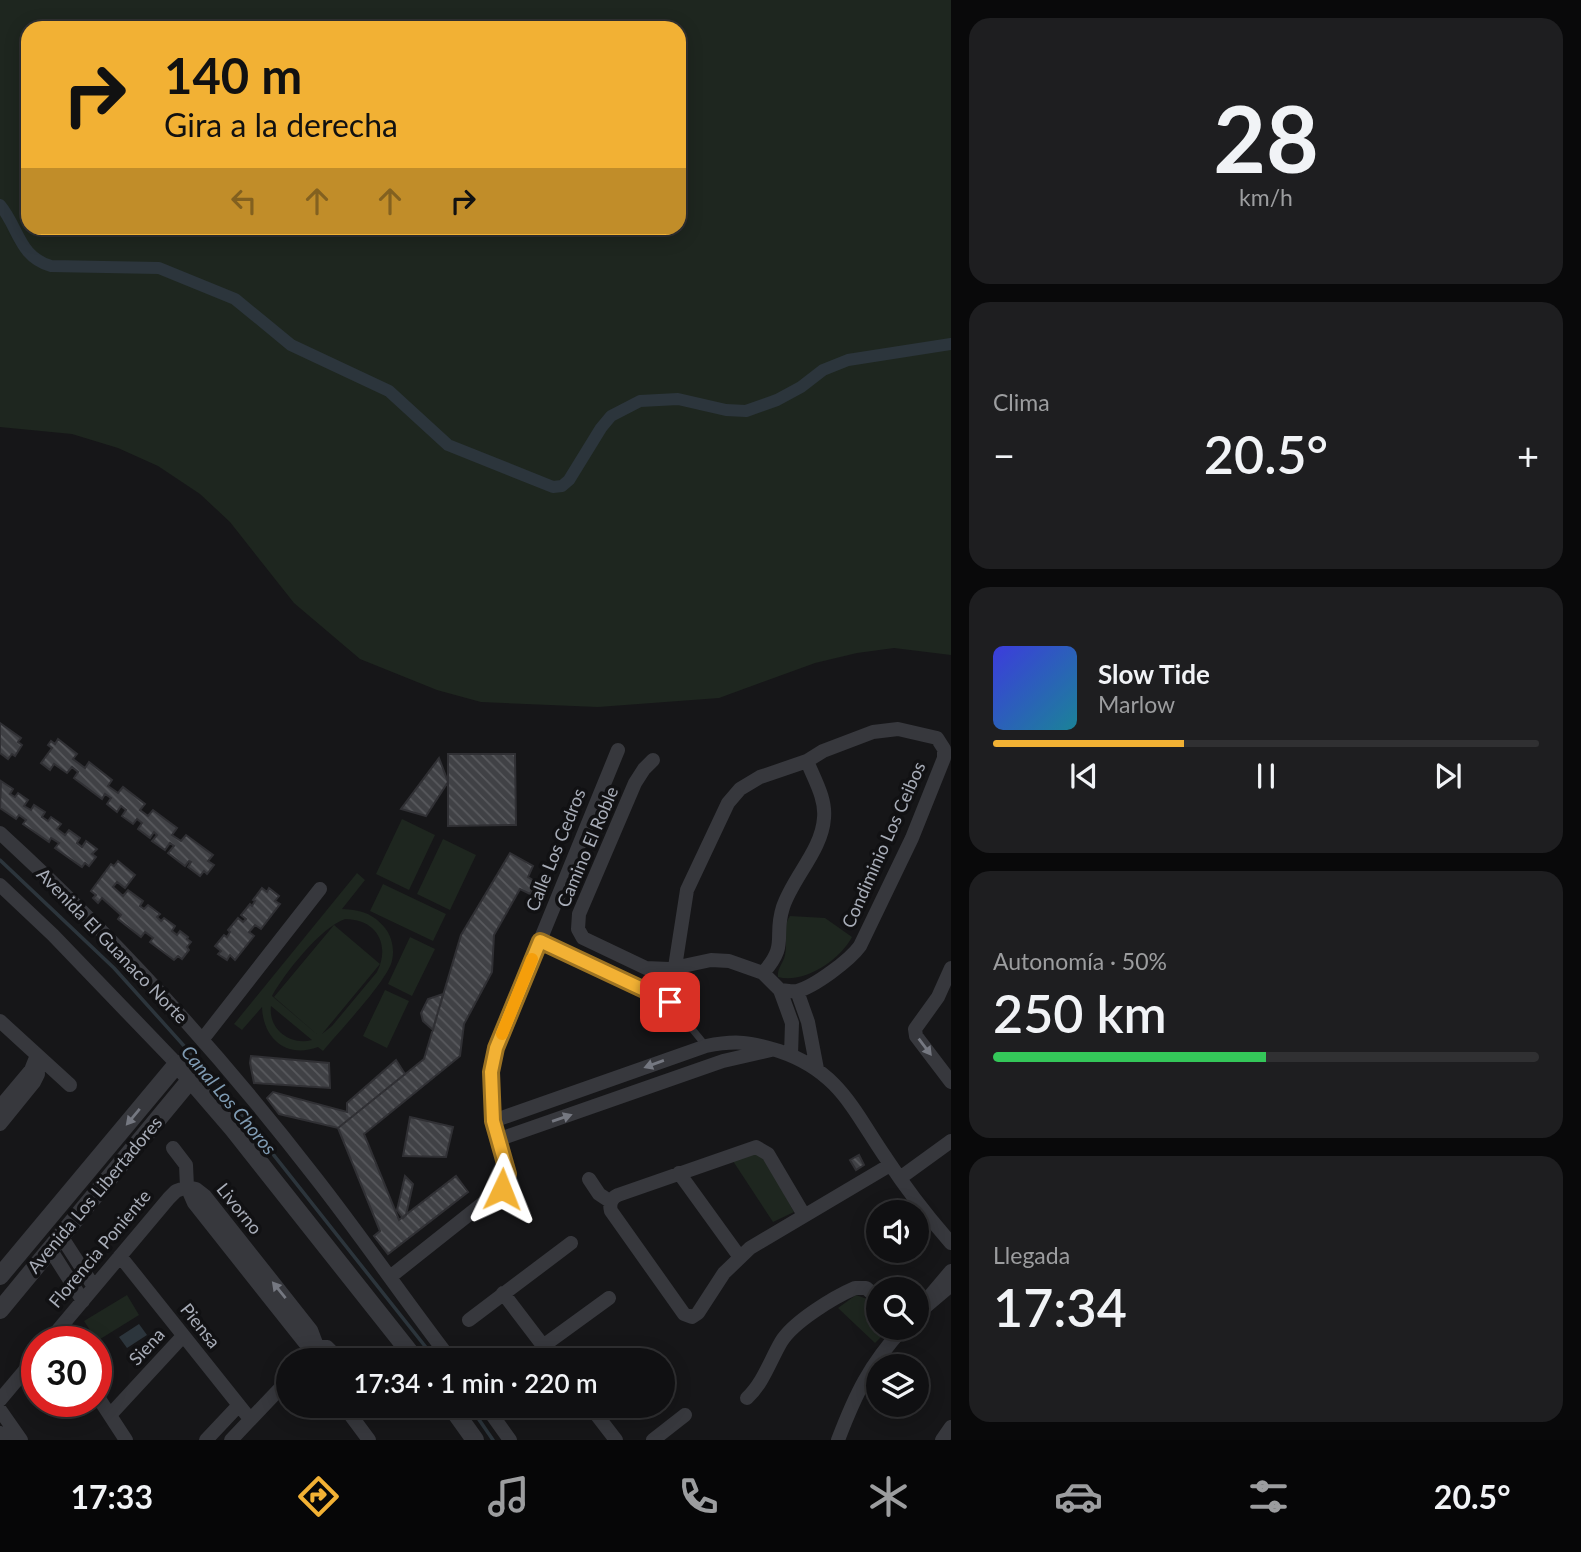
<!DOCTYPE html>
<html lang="es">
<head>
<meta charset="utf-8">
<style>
	body { margin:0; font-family:Lato,sans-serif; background:#1e1e20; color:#f1f3f6; height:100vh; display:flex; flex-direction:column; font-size:26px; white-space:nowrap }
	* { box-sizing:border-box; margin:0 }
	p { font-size:23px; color:#9c9d9f }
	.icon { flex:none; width:38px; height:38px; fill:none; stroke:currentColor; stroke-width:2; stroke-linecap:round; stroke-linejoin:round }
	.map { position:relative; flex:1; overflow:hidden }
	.details { display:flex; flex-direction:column; gap:18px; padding:18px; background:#09090a; width:630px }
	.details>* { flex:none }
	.hud { position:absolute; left:21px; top:21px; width:665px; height:214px; border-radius:21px; box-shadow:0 4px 18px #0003,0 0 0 2px #303032; background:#f2b134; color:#111; overflow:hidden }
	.buttons { position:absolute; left:866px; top:1200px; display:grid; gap:14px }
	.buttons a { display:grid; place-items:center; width:63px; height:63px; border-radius:50%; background:#101012; box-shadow:0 4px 18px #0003,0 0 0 2px #303032; font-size:35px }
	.speed { position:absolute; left:21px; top:1326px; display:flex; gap:14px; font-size:35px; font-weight:700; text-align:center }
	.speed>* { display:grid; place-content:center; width:91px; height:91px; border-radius:50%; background:#101012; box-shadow:0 4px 18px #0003,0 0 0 2px #303032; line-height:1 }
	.speed .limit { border:10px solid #d22; background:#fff; color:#111 }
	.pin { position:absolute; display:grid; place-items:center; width:60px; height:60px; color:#fff; margin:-30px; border-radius:14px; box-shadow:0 4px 10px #0006 }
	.me { position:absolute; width:77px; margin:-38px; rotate:2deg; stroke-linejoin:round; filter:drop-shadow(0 0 5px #0008) }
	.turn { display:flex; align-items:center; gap:24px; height:147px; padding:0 28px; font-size:32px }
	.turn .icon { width:91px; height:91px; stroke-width:2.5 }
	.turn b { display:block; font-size:49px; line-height:60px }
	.lanes { display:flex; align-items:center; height:66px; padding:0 28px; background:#0003; justify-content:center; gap:35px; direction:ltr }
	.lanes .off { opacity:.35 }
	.big { font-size:52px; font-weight:600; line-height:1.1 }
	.details .card { flex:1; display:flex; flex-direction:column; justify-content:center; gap:10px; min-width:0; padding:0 24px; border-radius:21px; background:#1e1e20 }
	.details .dial { align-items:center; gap:0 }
	.dial b { font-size:91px; line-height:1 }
	.song { display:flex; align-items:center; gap:21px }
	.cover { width:84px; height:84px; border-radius:10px; background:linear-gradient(135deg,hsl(240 70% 55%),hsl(190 70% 35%)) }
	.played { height:7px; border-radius:4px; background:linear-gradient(90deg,#f2b134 35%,#303032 35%) }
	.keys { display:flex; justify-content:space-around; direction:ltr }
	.heat { display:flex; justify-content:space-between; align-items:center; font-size:38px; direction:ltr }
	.charge { height:10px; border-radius:5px; background:linear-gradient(90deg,#34c759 50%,#303032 0) }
	.trip { position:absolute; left:276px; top:1348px; width:399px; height:70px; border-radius:35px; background:#101012; box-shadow:0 4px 18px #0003,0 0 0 2px #303032; font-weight:600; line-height:70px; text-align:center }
	.tab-bar { display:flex; height:112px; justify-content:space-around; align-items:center; background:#060607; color:#9c9d9f }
	.tab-bar .icon { width:49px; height:49px }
	.tab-bar .current { color:#f2b134 }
	.tab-bar b { font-size:32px; color:#f1f3f6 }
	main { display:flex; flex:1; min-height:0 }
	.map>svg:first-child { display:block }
	.green { fill:#1e261f; fill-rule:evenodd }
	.water { fill:#2c353c }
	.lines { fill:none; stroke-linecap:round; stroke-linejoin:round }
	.stream { stroke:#2c353c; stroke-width:3.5 }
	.canal { stroke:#2c353c; stroke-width:12 }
	.building { fill:url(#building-back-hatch); stroke:#303034; stroke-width:2 }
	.service { stroke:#37383d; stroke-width:7 }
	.minor { stroke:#37383d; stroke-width:14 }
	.tertiary { stroke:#37383d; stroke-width:18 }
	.oneway { fill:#757881 }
	.route-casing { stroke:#9d7322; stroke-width:18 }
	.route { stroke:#f2b134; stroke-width:12 }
	.slow { stroke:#f59e0b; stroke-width:12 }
	.labels { text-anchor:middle; stroke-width:7; stroke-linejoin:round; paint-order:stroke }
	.street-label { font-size:18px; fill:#a8adb8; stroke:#111113 }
	.water-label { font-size:19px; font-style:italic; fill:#7f9bb3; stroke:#111113 }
</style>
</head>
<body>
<main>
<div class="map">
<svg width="951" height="1440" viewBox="0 0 951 1440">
	<defs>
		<pattern id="building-back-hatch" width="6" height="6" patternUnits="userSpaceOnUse" patternTransform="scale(1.75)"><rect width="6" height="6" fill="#404145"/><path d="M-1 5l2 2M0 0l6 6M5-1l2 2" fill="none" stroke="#595a5e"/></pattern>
	</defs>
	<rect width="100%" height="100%" fill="#161618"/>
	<!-- green -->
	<path class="green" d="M0,0h951v655l-57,-7 -37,5 -42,10 -96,35 -121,9 -117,-5 -44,-12 -77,-31 -66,-56 -64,-81 -30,-28 -42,-28 -40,-18 -46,-14 -72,-7zM679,28v200h-651v-200z
		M402,819l33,16 -26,55 -33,-16z
		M443,839l33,16 -26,55 -33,-16z
		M357,873l8,7 -23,29c18,1 31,4 43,19 8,10 10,25 6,36 -10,24 -51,66 -68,87l-5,-4c-32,12 -55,-9 -56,-40l-20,23 -8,-6zM345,919c31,0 46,25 32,53l-45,54 -10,8 58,-70 -46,-39 -60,72 45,39 -47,-40c12,-22 49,-69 73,-77zM271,1006l41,34c-23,6 -44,-12 -41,-34z
		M383,884l63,30 -13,27 -63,-30z
		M790,916l35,2 27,19c-12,23 -48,47 -74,40 -1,-9 5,-13 7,-22 3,-13 -3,-28 5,-39z
		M410,937l25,12 -23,47 -24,-12z
		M385,990l24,11 -22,47 -24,-12z
		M753,1152l12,7 29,53 -21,10 -40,-61z
		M127,1295l12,20 -42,26 -13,-20z
		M856,1295l11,4 11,10v19h12l-15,15 -37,-35z"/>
	<!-- water -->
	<path class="water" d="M139,1324l8,11 -20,13 -8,-11z"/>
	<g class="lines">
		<!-- stream -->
		<path class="stream" d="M0,860l114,108 98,109 224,283
			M469,1405l24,35"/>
		<!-- canal -->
		<path class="canal" d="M0,205c19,23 19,52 51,61l108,2 76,31 56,46 98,46 59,54 105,42 9,-1 7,-6 32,-52 10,-12 29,-15 38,-2 48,11 20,1 31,-11 24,-13 22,-17 25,-10 103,-16"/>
	</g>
	<!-- building -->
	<path class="building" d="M0,723l21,15 -3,4 4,3 -7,11 -3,-2 -4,5 -8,-6z
		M58,739l19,15 -4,5 12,9 4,-6 23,18 -4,6 10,7 5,-6 22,17 -5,6 8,6 5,-6 24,18 -5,7 9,6 5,-6 27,20 -5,6 6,4 -7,9 -3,-3 -4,5 -12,-9 3,-5 -2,-1 -4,5 -17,-13 6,-7 -4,-3 -5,7 -13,-9 5,-6 -3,-3 -4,6 -12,-9 4,-6 -5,-4 -4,5 -11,-8 4,-6 -5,-4 -4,6 -10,-8 4,-6 -6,-4 -3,5 -28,-21 4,-6 -6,-5 -5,6 -13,-9 -4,6 -9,-7 11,-15 -4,-3 3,-4 4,3z
		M448,754h67l1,71 -68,1z
		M439,758l9,24 -22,34 -25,-7z
		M1,781l12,8 -3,5 5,3 3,-4 10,7 -4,6 7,4 3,-5 11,7 -3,5 6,4 3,-4 10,7 -4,5 8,6 4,-5 11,8 -3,5 5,4 4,-6 11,8 -5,5 4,3 -7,9 -4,-3 -3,4 -27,-19 4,-5 -8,-5 -2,4 -26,-18 3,-4 -7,-5 -3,4 -16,-11z
		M510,853l23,13 -5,11 8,5 -6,12 -10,-5 -26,46 -2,37 -28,52 -4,32 -96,78 35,86 57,-44 12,16 -80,62 -14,-18 6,-5 -42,-103 86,-69 37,-124z
		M118,861l17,14 -10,13 -8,-6 -4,5 10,9 5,-6 15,11 -3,5 4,3 4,-4 12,9 -3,3 4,4 3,-3 11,8 -3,5 5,4 3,-4 8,6 -1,2 4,3 -4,5 2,3 -7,9 -4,-3 -4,4 -24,-18 3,-4 -8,-6 -4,5 -23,-18 3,-4 -19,-17 -4,5 -5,-5 3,-3 -5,-4 20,-27 3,2z
		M262,888l5,4 2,-4 10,8 -4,5 5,3 -19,25 -6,-4 -6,7 5,4 -19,24 -5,-5 -3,5 -9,-6 3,-3 -6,-5 9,-11 3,2 3,-5 -2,-2 10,-12 5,4 3,-3 -5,-4 9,-11 2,2 3,-5 -2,-1z
		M443,994l-10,36 -10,-9 -2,-8 7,-14z
		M251,1056l78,7 1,25 -76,-5 -4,-20z
		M396,1060l9,14 -67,54 -59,-14 -12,-16 6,-6 74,20v-9z
		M410,1117l43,10 -7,30 -43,-1z
		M859,1155l5,10 -8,5 -6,-10z
		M405,1176l8,8 -7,31 -3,3 -6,-8z"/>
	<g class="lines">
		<!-- service -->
		<path class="service" d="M540,941l130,61 36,44"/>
		<!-- minor -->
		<path class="minor" d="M653,760l-9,9 -9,14 -56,131 -1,15 5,9 63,30 23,1 42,-9 18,1 34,12 17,17 12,33 -1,32
			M0,833c115,105 220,221 315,344 47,60 90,123 136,183
			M0,885l53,50 124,129
			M675,967l12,-77 41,-87 12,-14 20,-12 47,-16 16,-10 50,-19 25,-3 39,9 7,11v9l-32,80 -52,108c-10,14 -46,41 -63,45 -5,1 -12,-1 -17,-1
			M951,968l-13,29 -23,32 1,7 35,46
			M763,973c26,-29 10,-35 20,-66 10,-30 39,-57 41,-89 2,-20 -10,-39 -17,-57
			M797,991l11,31 9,47
			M0,1021l70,64
			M202,1040l118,-151
			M0,1107l31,-37 4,-10
			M493,1121l213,-75c30,-6 45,-4 73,5 60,20 74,59 107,107 19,29 41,58 65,85
			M0,1124l34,-42 4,-8 -2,-19
			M497,1140l226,-79 48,-11
			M173,1148l13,17 1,22 7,16 111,140 8,3 14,1 13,13
			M679,1173l60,83
			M900,1178l51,-37
			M589,1179l10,15 12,8
			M187,1187l9,2 9,7 106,134 6,16
			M804,1215l-36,-61 -12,-7 -138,48c-7,3 -9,9 -7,16l73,103 8,3 6,-4 26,-40 26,-25 140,-83
			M61,1236l33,51
			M50,1249l33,52
			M120,1256l130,163
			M390,1277l116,-92c7,-19 -10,-45 -13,-65 -4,-24 -3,-48 3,-72l122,-298
			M503,1293l51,67
			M929,1297l22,-26
			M917,1314l34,-29
			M469,1320l102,-77
			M48,1342l121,-144 7,-7 11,-4
			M543,1346l66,-48
			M647,1360l3,-2
			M96,1394l30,46
			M747,1398c16,-15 23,-37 34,-56 12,-20 53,-45 74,-54h11l12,10
			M0,1400l37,-44
			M485,1405l25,35
			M589,1405l27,35
			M0,1410l21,30
			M349,1413l20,27
			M110,1415l73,-79
			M0,1433l5,7
			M206,1440l33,-35
			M231,1440l58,-61
			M653,1440l32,-25
			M838,1440c18,-47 31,-74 65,-112
			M942,1440l9,-13"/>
		<!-- tertiary -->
		<path class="tertiary" d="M0,1276l177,-212 56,65 183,231
			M0,1310l191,-231
			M450,1405l25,35"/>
	</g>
	<!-- one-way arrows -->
	<defs><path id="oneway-solid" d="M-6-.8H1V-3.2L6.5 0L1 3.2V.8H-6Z" transform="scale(1.75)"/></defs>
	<g class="oneway">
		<use href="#oneway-solid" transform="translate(925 1047) rotate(53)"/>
		<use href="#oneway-solid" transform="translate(654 1064) rotate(160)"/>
		<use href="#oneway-solid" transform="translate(133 1117) rotate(130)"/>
		<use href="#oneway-solid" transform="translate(562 1118) rotate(-19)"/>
		<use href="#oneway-solid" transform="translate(279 1290) rotate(-129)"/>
	</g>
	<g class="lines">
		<defs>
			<path id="route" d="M502,1189l6,-15 -15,-53 -2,-49 5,-24 44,-107 130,61"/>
		</defs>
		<!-- route casing -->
		<use href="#route" class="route-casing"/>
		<!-- route -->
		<use href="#route" class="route"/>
		<!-- slow -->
		<path class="slow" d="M502,1034l30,-75"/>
	</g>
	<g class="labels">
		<!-- street labels -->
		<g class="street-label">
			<text transform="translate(884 845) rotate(-66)" y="6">Condiminio Los Ceibos</text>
			<text transform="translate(588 847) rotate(-67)" y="6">Camino El Roble</text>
			<text transform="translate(556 850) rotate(-68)" y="6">Calle Los Cedros</text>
			<text transform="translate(112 946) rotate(46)" y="6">Avenida El Guanaco Norte</text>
			<text transform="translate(95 1195) rotate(-50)" y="6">Avenida Los Libertadores</text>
			<text transform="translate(239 1209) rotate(51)" y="6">Livorno</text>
			<text transform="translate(100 1249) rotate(-50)" y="6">Florencia Poniente</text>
			<text transform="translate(200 1326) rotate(51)" y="6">Piensa</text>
			<text transform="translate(147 1347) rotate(-47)" y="6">Siena</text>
		</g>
		<!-- water labels -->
		<g class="water-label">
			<text transform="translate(229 1100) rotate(50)" y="7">Canal Los Choros</text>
		</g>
	</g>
</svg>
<div class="buttons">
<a><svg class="icon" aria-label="sound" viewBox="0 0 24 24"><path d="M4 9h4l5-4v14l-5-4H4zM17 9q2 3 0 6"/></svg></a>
<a><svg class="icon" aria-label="search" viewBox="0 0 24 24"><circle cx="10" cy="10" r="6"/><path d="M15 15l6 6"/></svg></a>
<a><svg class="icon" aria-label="layers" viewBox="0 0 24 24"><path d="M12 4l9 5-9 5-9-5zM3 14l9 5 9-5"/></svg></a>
</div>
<div class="speed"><div class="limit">30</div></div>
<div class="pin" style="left:670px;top:1002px;background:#d93025"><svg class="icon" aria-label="arrive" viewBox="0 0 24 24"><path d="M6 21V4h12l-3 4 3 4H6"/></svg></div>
<svg class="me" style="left:502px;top:1189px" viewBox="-20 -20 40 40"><path d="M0-17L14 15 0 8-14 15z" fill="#f2b134" stroke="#fff" stroke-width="4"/></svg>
<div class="trip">17:34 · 1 min · 220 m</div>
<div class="hud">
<div class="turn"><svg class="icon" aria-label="right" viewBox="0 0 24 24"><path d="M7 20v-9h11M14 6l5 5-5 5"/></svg><div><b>140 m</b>Gira a la derecha</div></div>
<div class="lanes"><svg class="icon off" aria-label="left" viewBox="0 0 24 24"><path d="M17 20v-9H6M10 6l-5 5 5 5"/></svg><svg class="icon off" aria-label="ahead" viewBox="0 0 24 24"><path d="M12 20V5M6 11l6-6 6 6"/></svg><svg class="icon off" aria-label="ahead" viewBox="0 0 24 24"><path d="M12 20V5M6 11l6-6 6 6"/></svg><svg class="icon" aria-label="right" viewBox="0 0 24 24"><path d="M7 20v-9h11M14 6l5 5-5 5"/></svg></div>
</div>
</div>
<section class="details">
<div class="card dial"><b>28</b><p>km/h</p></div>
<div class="card"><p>Clima</p>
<div class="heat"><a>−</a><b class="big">20.5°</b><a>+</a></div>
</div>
<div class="card">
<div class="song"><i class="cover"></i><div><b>Slow Tide</b><p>Marlow</p></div></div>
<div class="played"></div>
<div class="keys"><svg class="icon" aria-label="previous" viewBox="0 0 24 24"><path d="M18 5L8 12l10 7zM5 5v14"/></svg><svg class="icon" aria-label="pause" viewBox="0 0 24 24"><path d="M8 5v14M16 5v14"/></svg><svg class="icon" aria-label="next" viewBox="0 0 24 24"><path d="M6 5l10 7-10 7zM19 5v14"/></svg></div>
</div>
<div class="card"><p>Autonomía · 50%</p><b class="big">250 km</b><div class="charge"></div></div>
<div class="card"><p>Llegada</p><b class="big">17:34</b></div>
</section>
</main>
<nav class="tab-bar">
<b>17:33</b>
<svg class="icon current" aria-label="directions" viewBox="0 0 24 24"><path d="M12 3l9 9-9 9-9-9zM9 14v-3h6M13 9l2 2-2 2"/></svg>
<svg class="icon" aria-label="music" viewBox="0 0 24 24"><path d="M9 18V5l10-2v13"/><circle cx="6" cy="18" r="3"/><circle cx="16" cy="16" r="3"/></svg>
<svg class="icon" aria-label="phone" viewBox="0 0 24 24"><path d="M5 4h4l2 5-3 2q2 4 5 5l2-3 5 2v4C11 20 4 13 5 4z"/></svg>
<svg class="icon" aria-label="climate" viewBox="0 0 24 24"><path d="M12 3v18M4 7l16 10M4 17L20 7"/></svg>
<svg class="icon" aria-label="car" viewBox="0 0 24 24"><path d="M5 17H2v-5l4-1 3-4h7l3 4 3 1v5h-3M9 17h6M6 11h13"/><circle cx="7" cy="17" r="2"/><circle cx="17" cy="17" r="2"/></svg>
<svg class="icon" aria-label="filters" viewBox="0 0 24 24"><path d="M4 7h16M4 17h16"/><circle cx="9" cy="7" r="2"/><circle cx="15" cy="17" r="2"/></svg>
<b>20.5°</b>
</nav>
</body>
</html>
